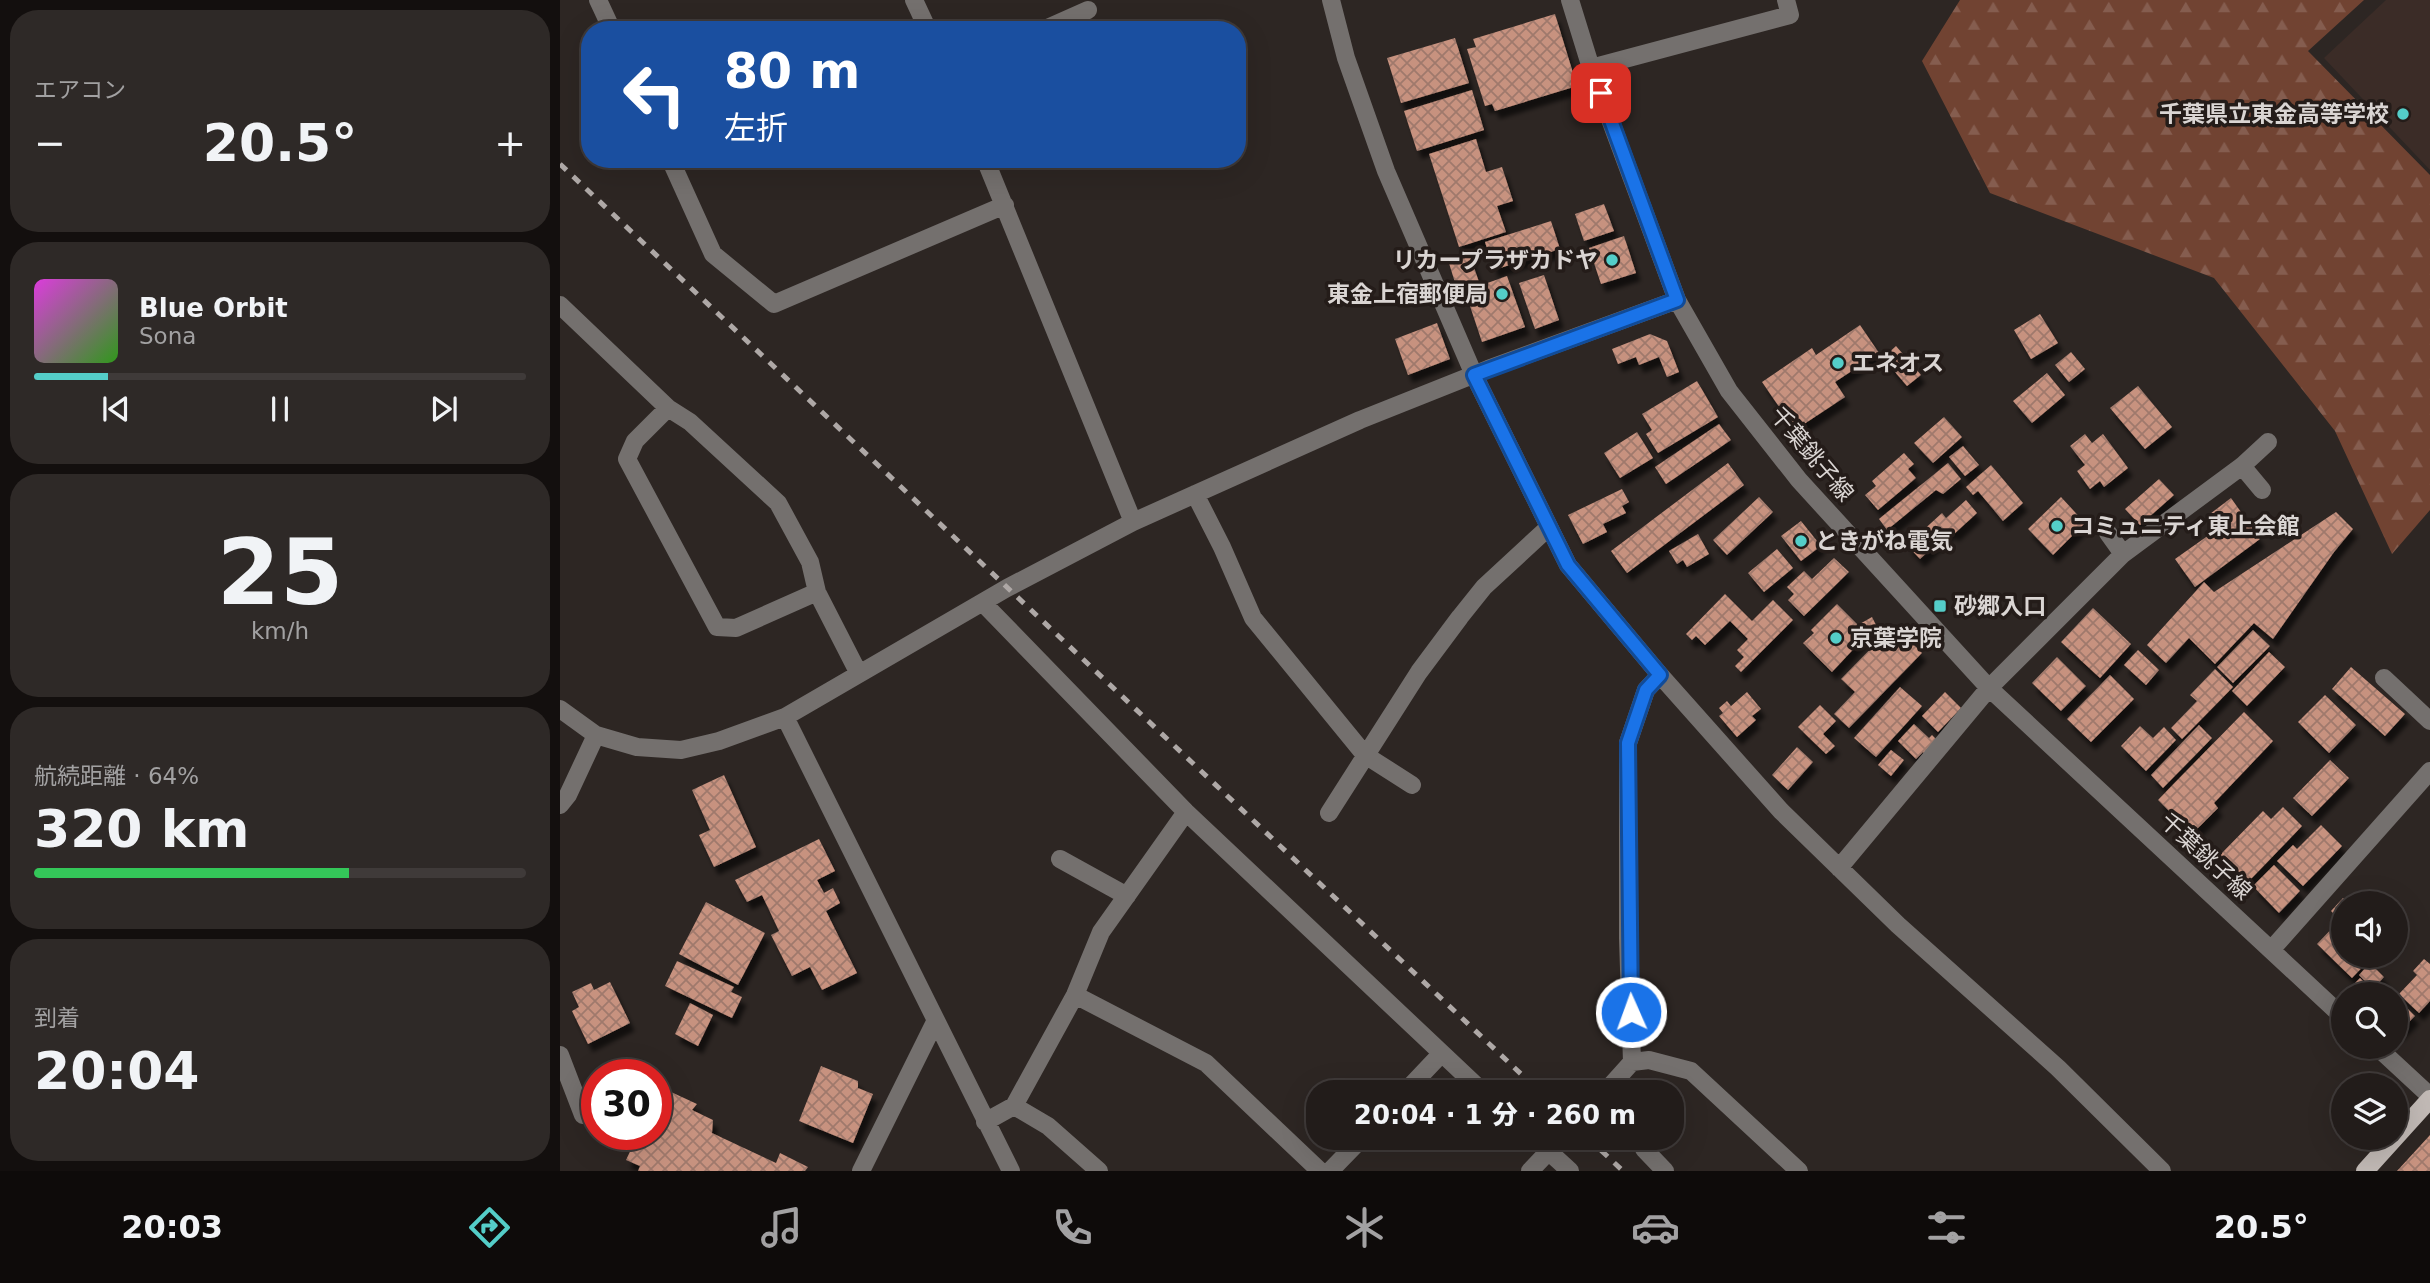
<!DOCTYPE html>
<html lang="ja">
<head>
<meta charset="utf-8">
<style>
	body { margin:0; font-family:"DejaVu Sans","Noto Sans JP",sans-serif; background:#2e2927; color:#f1f3f6; height:100vh; display:flex; flex-direction:column; font-size:26px; white-space:nowrap }
	* { box-sizing:border-box; margin:0 }
	p { font-size:23px; color:#a2a1a2 }
	.icon { flex:none; width:38px; height:38px; fill:none; stroke:currentColor; stroke-width:2; stroke-linecap:round; stroke-linejoin:round }
	.map { position:relative; flex:1; overflow:hidden }
	.panel { display:flex; flex-direction:column; gap:10px; padding:10px; background:#130f0e; width:560px }
	.panel>* { flex:none }
	.guide { position:absolute; left:21px; top:21px; width:665px; height:147px; border-radius:28px; box-shadow:0 7px 28px #0002,0 0 0 2px #3f3a39; background:#1a4fa0; color:#fff; overflow:hidden }
	.controls { position:absolute; left:1771px; top:891px; display:grid; gap:14px }
	.controls a { display:grid; place-items:center; width:77px; height:77px; border-radius:50%; background:#221c1a; box-shadow:0 7px 28px #0002,0 0 0 2px #3f3a39; font-size:35px }
	.speed { position:absolute; left:21px; top:1059px; display:flex; gap:14px; font-size:35px; font-weight:700; text-align:center }
	.speed>* { display:grid; place-content:center; width:91px; height:91px; border-radius:50%; background:#221c1a; box-shadow:0 7px 28px #0002,0 0 0 2px #3f3a39; line-height:1 }
	.speed .limit { border:10px solid #d22; background:#fff; color:#111 }
	.pin { position:absolute; display:grid; place-items:center; width:60px; height:60px; color:#fff; margin:-30px; border-radius:14px; box-shadow:0 4px 10px #0006 }
	.me { position:absolute; width:77px; margin:-38px; rotate:358deg; stroke-linejoin:round; filter:drop-shadow(0 0 5px #0008) }
	.turn { display:flex; align-items:center; gap:24px; height:147px; padding:0 28px; font-size:32px }
	.turn .icon { width:91px; height:91px; stroke-width:2.5 }
	.turn b { display:block; font-size:49px; line-height:60px }
	.big { font-size:52px; font-weight:800; line-height:1.1 }
	.panel .tile { flex:1; display:flex; flex-direction:column; justify-content:center; gap:10px; min-width:0; padding:0 24px; border-radius:28px; background:#2e2927 }
	.panel .dial { align-items:center; gap:0 }
	.dial b { font-size:91px; line-height:1 }
	.song { display:flex; align-items:center; gap:21px }
	.cover { width:84px; height:84px; border-radius:10px; background:linear-gradient(135deg,hsl(300 70% 55%),hsl(110 70% 35%)) }
	.played { height:7px; border-radius:4px; background:linear-gradient(90deg,#54cdc8 15%,#3f3a39 15%) }
	.keys { display:flex; justify-content:space-around; direction:ltr }
	.heat { display:flex; justify-content:space-between; align-items:center; font-size:38px; direction:ltr }
	.charge { height:10px; border-radius:5px; background:linear-gradient(90deg,#34c759 64%,#3f3a39 0) }
	.trip { position:absolute; left:746px; top:1080px; width:378px; height:70px; border-radius:28px; background:#221c1a; box-shadow:0 7px 28px #0002,0 0 0 2px #3f3a39; font-weight:800; line-height:70px; text-align:center }
	.menu { display:flex; height:112px; justify-content:space-around; align-items:center; background:#0e0b0a; color:#a2a1a2 }
	.menu .icon { width:49px; height:49px }
	.menu .current { color:#54cdc8 }
	.menu b { font-size:32px; color:#f1f3f6 }
	main { display:flex; flex:1; min-height:0 }
	.map>svg:first-child { display:block }
	.built { fill:#3b2c27 }
	.forest { fill:url(#forest-firs) }
	.building { fill:url(#building-cross-hatch); filter:url(#shadow) }
	.lines { fill:none; stroke-linecap:round; stroke-linejoin:round }
	.minor { stroke:#74706e; stroke-width:18 }
	.major { stroke:#c1b9b5; stroke-width:18 }
	.rail { stroke:#aea8a6; stroke-width:5; stroke-dasharray:9 9; stroke-linecap:butt }
	.route-casing { stroke:#114b97; stroke-width:18 }
	.route { stroke:#1a73e8; stroke-width:12 }
	.poi-dot { fill:#54cdc8; stroke:#241c19; stroke-width:2.5 }
	.labels { text-anchor:middle; stroke-width:7; stroke-linejoin:round; paint-order:stroke }
	.poi-label { font-size:23px; font-weight:bold; fill:#dad5d3; stroke:#241c19; text-anchor:start }
	.street-label { font-size:23px; fill:#dad5d3; stroke:#241c19 }
</style>
</head>
<body>
<main>
<section class="panel">
<div class="tile"><p>エアコン</p>
<div class="heat"><a>−</a><b class="big">20.5°</b><a>+</a></div>
</div>
<div class="tile">
<div class="song"><i class="cover"></i><div><b>Blue Orbit</b><p>Sona</p></div></div>
<div class="played"></div>
<div class="keys"><svg class="icon" aria-label="previous" viewBox="0 0 24 24"><path d="M18 5L8 12l10 7zM5 5v14"/></svg><svg class="icon" aria-label="pause" viewBox="0 0 24 24"><path d="M8 5v14M16 5v14"/></svg><svg class="icon" aria-label="next" viewBox="0 0 24 24"><path d="M6 5l10 7-10 7zM19 5v14"/></svg></div>
</div>
<div class="tile dial"><b>25</b><p>km/h</p></div>
<div class="tile"><p>航続距離 · 64%</p><b class="big">320 km</b><div class="charge"></div></div>
<div class="tile"><p>到着</p><b class="big">20:04</b></div>
</section>
<div class="map">
<svg width="1870" height="1171" viewBox="0 0 1870 1171">
	<defs>
		<pattern id="forest-firs" width="22" height="20" patternUnits="userSpaceOnUse" patternTransform="scale(1.75)"><rect width="22" height="20" fill="#714332"/><path d="M5 1l3.5 6h-7zM16 11l3.5 6h-7z" fill="#855d4f"/></pattern>
		<pattern id="building-cross-hatch" width="8" height="8" patternUnits="userSpaceOnUse" patternTransform="scale(1.75)"><rect width="8" height="8" fill="#c7927f"/><path d="M0 0l8 8M0 8l8-8" fill="none" stroke="#9f796c"/></pattern>
		<filter id="shadow"><feDropShadow dx="4.5" dy="8" stdDeviation="2" flood-color="#0009"/></filter>
	</defs>
	<rect width="100%" height="100%" fill="#2d2623"/>
	<!-- built -->
	<path class="built" d="M1826,0h44v170l-106,-112z"/>
	<!-- forest -->
	<path class="forest" d="M1400,0h404l-56,51 122,124v335l-38,44 -57,-123 -121,-153 -224,-85 -68,-132z"/>
	<!-- building -->
	<path class="building" d="M995,14l22,72 -82,25 -3,-7 -7,2 -18,-57 9,-2 -3,-8z
		M895,38l14,45 -68,20 -14,-45z
		M912,90l12,40 -67,21 -13,-40z
		M916,139l10,33 16,-5 11,34 -16,5 9,26 -47,15 -30,-93z
		M1044,204l10,27 -30,10 -9,-27z
		M991,221l9,28 -66,21 -9,-28z
		M1064,236l12,37 -35,11 -12,-36z
		M909,253l10,29 -22,7 -9,-29z
		M984,275l15,45 -24,9 -16,-46z
		M947,276l18,51 -43,15 -17,-51z
		M1480,314l18,29 -27,16 -17,-29z
		M877,323l13,36 -42,16 -13,-36z
		M1300,325l19,28 -44,29 10,15 -50,33 -33,-48 50,-34 4,7z
		M1090,334l17,7 12,31 -12,5 -8,-20 -20,8 -3,-8 -18,7 -6,-15z
		M1336,346l25,29 -14,11 -24,-28z
		M1511,352l14,17 -16,13 -14,-17z
		M1487,373l18,22 -33,28 -19,-22z
		M1137,381l21,36 -60,36 -12,-19 6,-4 -10,-16z
		M1578,386l34,41 -27,22 -35,-41z
		M1384,417l18,20 -29,26 -19,-20z
		M1159,424l12,16 -65,44 -11,-17z
		M1077,432l16,26 -33,20 -16,-25z
		M1525,434l7,9 11,-9 25,34 -24,19 -4,-6 -10,8 -13,-18 8,-6 -15,-19z
		M1403,446l16,19 -14,11 -16,-19z
		M1344,453l10,11 -6,5 8,9 -38,32 -13,-15 11,-9 -4,-5z
		M1168,463l16,22 -117,88 -16,-22z
		M1388,463l13,16 -18,15 -7,-4 -49,40 -8,-11z
		M1431,465l32,38 -20,18 -25,-30 -5,4 -7,-8z
		M1599,479l15,16 -34,30 -15,-16z
		M1062,489l7,13 -7,4 4,7 -23,11 4,8 -24,12 -15,-29z
		M1199,497l14,15 -46,43 -14,-15z
		M1501,497l24,26 -32,32 -25,-26z
		M1671,498l29,41 -65,48 -20,-28 41,-29 -10,-13z
		M1406,500l11,13 -23,21 -3,-4 -31,29 -13,-14 35,-32 4,5z
		M1776,512l17,17 -19,23 -61,87 -19,-16 -39,41 -26,-26 -23,25 -19,-18 57,-63 10,10z
		M1241,521l20,25 -20,15 -20,-25z
		M1138,534l11,20 -22,13 -4,-7 -6,4 -8,-13z
		M1217,549l16,19 -29,24 -16,-19z
		M1274,558l15,14 -45,44 -16,-16 6,-6 -7,-7 17,-16 8,8z
		M1165,594l27,27 21,-21 20,20 -52,52 -6,-6 9,-9 -7,-7 11,-11 -18,-18 -25,24 -9,-9 -4,4 -6,-6z
		M1277,604l21,21 14,-8 4,8 -44,47 -29,-29 11,-10 -3,-3z
		M1533,608l38,36 -31,34 -39,-36z
		M1334,625l28,28 -73,75 -15,-14 21,-22 -14,-13z
		M1693,630l17,16 -37,37 -16,-16z
		M1578,650l21,20 -13,15 -22,-20z
		M1709,652l16,15 -38,39 -15,-15z
		M1497,657l29,29 -25,25 -29,-28z
		M1791,667l54,47 -20,22 -53,-47z
		M1655,669l18,18 -51,52 -11,-11 26,-27 -7,-6z
		M1550,675l24,24 -43,43 -24,-23z
		M1340,687l22,19 -46,51 -22,-19z
		M1187,692l14,17 -9,7 4,4 -19,17 -18,-21 4,-3 -4,-5 8,-7 4,5z
		M1385,692l16,16 -23,24 -16,-16z
		M1765,695l31,30 -27,28 -31,-31z
		M1260,705l16,16 -13,13 12,12 -9,8 -28,-27z
		M1684,712l29,29 -59,62 4,5 -26,26 -34,-34z
		M1354,724l15,14 3,-3 7,7 -13,13 -3,-3 -7,7 -18,-18z
		M1639,725l13,13 -49,50 -12,-13z
		M1580,726l13,12 11,-11 12,13 -30,31 -25,-25z
		M1237,747l16,15 -25,28 -16,-15z
		M1331,750l13,10 -13,16 -13,-11z
		M1770,760l19,18 -37,38 -19,-18z
		M164,775l32,72 -42,20 -15,-32 11,-5 -18,-40z
		M1723,807l19,19 -54,56 -28,-27 43,-44 8,8z
		M1761,825l21,21 -39,40 -26,-25 16,-16 4,4z
		M259,839l16,32 -18,9 7,13 9,-5 7,15 -14,8 31,62 -35,17 -12,-23 -18,9 -21,-41 8,-4 -17,-36 -15,7 -12,-22z
		M1714,865l26,26 -21,22 -26,-27z
		M1783,898l5,5h-5v53h30l-21,22 -35,-34 23,-24 -9,-9z
		M146,902l59,31 -27,52 -59,-31z
		M1864,959l6,5v37l-11,12 -20,-19 18,-19 -4,-4z
		M117,961l57,26 -3,5 11,5 -10,21 -67,-32z
		M1810,963l14,14 -11,12 -14,-14z
		M1800,978l14,14 6,-7 10,9h-32l-7,-7z
		M50,982l20,41 -42,21 -16,-33 7,-4 -7,-15 19,-9 3,7z
		M1836,997l19,19 -17,17 -2,-2z
		M130,1003l23,12 -15,31 -23,-12z
		M261,1066l37,15v7l15,6 -20,49 -54,-22z
		M96,1085l41,19 -5,6 21,10 -1,13 64,30 4,-10 28,14 -3,4h-167l2,-5 -14,-6 10,-21 -11,-5h31z
		M1870,1135v36h-33z"/>
	<g class="lines">
		<!-- minor -->
		<path class="minor" d="M38,0l14,30
			M354,0l14,30
			M771,0l15,58 40,113 88,204 94,190 92,110 121,136 117,114 160,143 104,103
			M1010,0l21,68 86,232 52,91 70,89 190,208 354,329
			M483,30l45,-20
			M1031,68l199,-53 -4,-15
			M110,159l43,95 61,50 231,-99
			M425,159l148,363
			M0,305l108,103 22,14 88,81 32,59 7,30 42,82
			M108,408l-33,33 -8,18 90,168 19,1 81,-36
			M1682,466l20,24
			M635,494l27,53 31,71 112,137 47,30
			M1563,554l119,-88 26,-24
			M423,603l203,209 297,280
			M1824,678l46,43
			M0,709l36,26 41,12 44,3 38,-9 66,-24 222,-129 126,-66 227,-102 128,-51 189,-69
			M225,717l226,454
			M0,805l8,-10 28,-60
			M769,813l90,-141 41,-55 24,-30 65,-60
			M500,859l67,37
			M1279,868l150,-180 134,-134 -15,-21
			M1711,950l159,-179
			M515,995l131,68 114,108
			M1816,1046l54,50
			M0,1055l23,60
			M1072,1062l17,-2 42,11 108,100
			M845,1092l36,-38
			M1045,1092l27,-30 -4,-124v-195l18,-53 14,-15
			M454,1106l34,20 51,45
			M425,1122l29,-16 61,-111 26,-63 85,-120
			M974,1138l36,33
			M1081,1138l3,11 21,22
			M301,1171l74,-149
			M770,1171l32,-33
			M970,1171l19,-20"/>
		<!-- major -->
		<path class="major" d="M1805,1171l65,-72"/>
		<!-- rail -->
		<path class="rail" d="M0,164l980,928
			M1028,1138l35,33"/>
	</g>
	<g class="lines">
		<defs>
			<path id="route" d="M1041,93l76,207 -203,75 94,190 92,110 -14,15 -18,53 3,269"/>
		</defs>
		<!-- route casing -->
		<use href="#route" class="route-casing"/>
		<!-- route -->
		<use href="#route" class="route"/>
	</g>
	<!-- markers -->
	<g class="poi-dot">
		<circle cx="1843" cy="114" r="7"/>
		<circle cx="1052" cy="260" r="7"/>
		<circle cx="942" cy="294" r="7"/>
		<circle cx="1278" cy="363" r="7"/>
		<circle cx="1497" cy="526" r="7"/>
		<circle cx="1241" cy="541" r="7"/>
		<rect x="1373" y="599" width="14" height="14" rx="3.5"/>
		<circle cx="1276" cy="638" r="7"/>
	</g>
	<g class="labels">
		<!-- poi labels -->
		<g class="poi-label">
			<text x="1829" y="122" text-anchor="end">千葉県立東金高等学校</text>
			<text x="1038" y="268" text-anchor="end">リカープラザカドヤ</text>
			<text x="928" y="302" text-anchor="end">東金上宿郵便局</text>
			<text x="1292" y="371">エネオス</text>
			<text x="1511" y="534">コミュニティ東上会館</text>
			<text x="1255" y="549">ときがね電気</text>
			<text x="1394" y="614">砂郷入口</text>
			<text x="1290" y="646">京葉学院</text>
		</g>
		<!-- street labels -->
		<g class="street-label">
			<text transform="translate(1252 454) rotate(50)" y="8">千葉銚子線</text>
			<text transform="translate(1646 856) rotate(43)" y="8">千葉銚子線</text>
		</g>
	</g>
</svg>
<div class="controls">
<a><svg class="icon" aria-label="sound" viewBox="0 0 24 24"><path d="M4 9h4l5-4v14l-5-4H4zM17 9q2 3 0 6"/></svg></a>
<a><svg class="icon" aria-label="search" viewBox="0 0 24 24"><circle cx="10" cy="10" r="6"/><path d="M15 15l6 6"/></svg></a>
<a><svg class="icon" aria-label="layers" viewBox="0 0 24 24"><path d="M12 4l9 5-9 5-9-5zM3 14l9 5 9-5"/></svg></a>
</div>
<div class="speed"><div class="limit">30</div></div>
<div class="pin" style="left:1041px;top:93px;background:#d93025"><svg class="icon" aria-label="arrive" viewBox="0 0 24 24"><path d="M6 21V4h12l-3 4 3 4H6"/></svg></div>
<svg class="me" style="left:1071px;top:1012px" viewBox="-20 -20 40 40"><circle r="17" fill="#1a73e8" stroke="#fff" stroke-width="3"/><path d="M0-11L8 9 0 5-8 9z" fill="#fff"/></svg>
<div class="trip">20:04 · 1 分 · 260 m</div>
<div class="guide">
<div class="turn"><svg class="icon" aria-label="left" viewBox="0 0 24 24"><path d="M17 20v-9H6M10 6l-5 5 5 5"/></svg><div><b>80 m</b>左折</div></div>
</div>
</div>
</main>
<nav class="menu">
<b>20:03</b>
<svg class="icon current" aria-label="directions" viewBox="0 0 24 24"><path d="M12 3l9 9-9 9-9-9zM9 14v-3h6M13 9l2 2-2 2"/></svg>
<svg class="icon" aria-label="music" viewBox="0 0 24 24"><path d="M9 18V5l10-2v13"/><circle cx="6" cy="18" r="3"/><circle cx="16" cy="16" r="3"/></svg>
<svg class="icon" aria-label="phone" viewBox="0 0 24 24"><path d="M5 4h4l2 5-3 2q2 4 5 5l2-3 5 2v4C11 20 4 13 5 4z"/></svg>
<svg class="icon" aria-label="climate" viewBox="0 0 24 24"><path d="M12 3v18M4 7l16 10M4 17L20 7"/></svg>
<svg class="icon" aria-label="car" viewBox="0 0 24 24"><path d="M5 17H2v-5l4-1 3-4h7l3 4 3 1v5h-3M9 17h6M6 11h13"/><circle cx="7" cy="17" r="2"/><circle cx="17" cy="17" r="2"/></svg>
<svg class="icon" aria-label="filters" viewBox="0 0 24 24"><path d="M4 7h16M4 17h16"/><circle cx="9" cy="7" r="2"/><circle cx="15" cy="17" r="2"/></svg>
<b>20.5°</b>
</nav>
</body>
</html>
